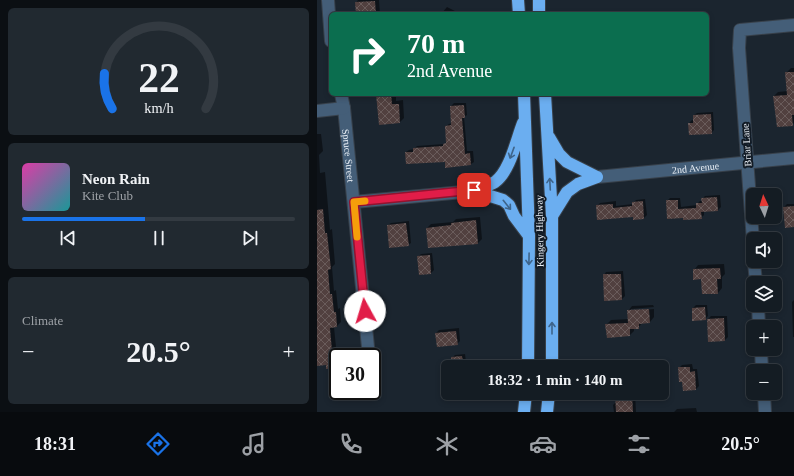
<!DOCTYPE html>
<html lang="en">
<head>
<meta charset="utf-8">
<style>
	body { margin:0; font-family:Georgia,serif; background:#212930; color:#f1f3f6; height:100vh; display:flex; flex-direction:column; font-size:15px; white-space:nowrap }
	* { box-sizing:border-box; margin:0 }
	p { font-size:13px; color:#9da1a6 }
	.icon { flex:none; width:22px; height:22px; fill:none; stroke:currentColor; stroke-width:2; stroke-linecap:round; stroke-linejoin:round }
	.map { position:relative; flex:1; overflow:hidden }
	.details { display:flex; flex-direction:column; gap:8px; padding:8px; background:#0b0f13; width:317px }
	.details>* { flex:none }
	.top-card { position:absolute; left:12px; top:12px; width:380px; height:84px; border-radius:6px; box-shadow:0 2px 6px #0003,0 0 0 1px #333a41; background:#0b6e4f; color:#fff; overflow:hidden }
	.needle { width:26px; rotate:356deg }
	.tools { position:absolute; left:429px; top:188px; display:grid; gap:8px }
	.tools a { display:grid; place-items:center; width:36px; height:36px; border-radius:6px; background:#141c23; box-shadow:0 2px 6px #0003,0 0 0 1px #333a41; font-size:20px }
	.speed { position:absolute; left:12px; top:348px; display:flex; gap:8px; font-size:20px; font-weight:700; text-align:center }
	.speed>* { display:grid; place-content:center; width:52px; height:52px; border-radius:50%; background:#141c23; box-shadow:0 2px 6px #0003,0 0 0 1px #333a41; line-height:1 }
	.speed .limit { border:2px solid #111; border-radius:6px; background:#fff; color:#111 }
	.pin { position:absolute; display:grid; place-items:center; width:34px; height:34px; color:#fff; margin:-17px; border-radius:8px; box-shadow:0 2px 6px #0006 }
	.me { position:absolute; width:44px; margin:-22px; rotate:354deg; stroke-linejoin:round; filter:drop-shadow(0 0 3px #0008) }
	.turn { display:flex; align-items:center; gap:14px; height:84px; padding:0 12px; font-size:18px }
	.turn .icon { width:52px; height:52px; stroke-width:2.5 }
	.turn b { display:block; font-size:28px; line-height:34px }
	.big { font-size:30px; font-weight:600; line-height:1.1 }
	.details .widget { flex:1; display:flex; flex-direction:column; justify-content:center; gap:6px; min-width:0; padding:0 14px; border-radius:6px; background:#212930 }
	.details .dial { align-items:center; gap:0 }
	.dial svg { height:104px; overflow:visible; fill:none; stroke:#333a41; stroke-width:7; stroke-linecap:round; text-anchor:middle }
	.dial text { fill:#f1f3f6; stroke:none }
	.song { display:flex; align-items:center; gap:12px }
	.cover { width:48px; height:48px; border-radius:6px; background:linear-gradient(135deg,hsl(320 70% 55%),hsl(180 70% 35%)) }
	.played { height:4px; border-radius:2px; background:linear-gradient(90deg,#1a73e8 45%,#333a41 45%) }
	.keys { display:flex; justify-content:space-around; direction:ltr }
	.heat { display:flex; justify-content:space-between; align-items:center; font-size:22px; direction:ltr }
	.trip { position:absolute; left:124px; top:360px; width:228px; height:40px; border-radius:6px; background:#141c23; box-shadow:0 2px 6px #0003,0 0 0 1px #333a41; font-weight:600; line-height:40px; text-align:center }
	.tabs { display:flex; height:64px; justify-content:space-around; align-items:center; background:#080b0e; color:#9da1a6 }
	.tabs .icon { width:28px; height:28px }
	.tabs .active { color:#1a73e8 }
	.tabs b { font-size:18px; color:#f1f3f6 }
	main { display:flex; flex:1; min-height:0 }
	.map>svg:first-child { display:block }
	.shadow { fill:#0007 }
	.building { fill:url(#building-cross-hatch) }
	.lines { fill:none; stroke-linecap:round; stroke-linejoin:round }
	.minor-casing { stroke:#38414b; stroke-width:14 }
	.highway-casing { stroke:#38414b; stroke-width:14 }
	.minor { stroke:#445e78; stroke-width:12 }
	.highway { stroke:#6baef0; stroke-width:12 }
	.oneway { stroke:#3e648a }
	.route-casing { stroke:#92132f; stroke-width:10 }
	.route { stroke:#e11d48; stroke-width:7 }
	.slow { stroke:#f59e0b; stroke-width:7 }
	.labels { text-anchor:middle; stroke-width:4; stroke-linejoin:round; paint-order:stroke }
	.street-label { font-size:10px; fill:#e9eff6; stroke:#121b25 }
</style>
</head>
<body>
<main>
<section class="details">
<div class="widget dial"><svg viewBox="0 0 100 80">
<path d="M14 69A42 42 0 1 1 86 69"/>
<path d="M14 69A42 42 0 0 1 8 42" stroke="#1a73e8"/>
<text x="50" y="56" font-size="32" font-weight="700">22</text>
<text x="50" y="72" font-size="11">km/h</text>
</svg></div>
<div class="widget">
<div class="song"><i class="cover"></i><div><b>Neon Rain</b><p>Kite Club</p></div></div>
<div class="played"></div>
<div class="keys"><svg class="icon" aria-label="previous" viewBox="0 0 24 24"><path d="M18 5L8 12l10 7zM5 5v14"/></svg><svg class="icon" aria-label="pause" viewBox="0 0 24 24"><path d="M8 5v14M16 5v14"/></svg><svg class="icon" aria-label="next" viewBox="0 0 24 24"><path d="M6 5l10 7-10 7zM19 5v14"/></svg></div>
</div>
<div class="widget"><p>Climate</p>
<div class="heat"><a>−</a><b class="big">20.5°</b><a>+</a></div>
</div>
</section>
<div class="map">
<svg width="477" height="412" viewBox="0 0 477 412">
	<defs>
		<pattern id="building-cross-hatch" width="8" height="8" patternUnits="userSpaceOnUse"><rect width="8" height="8" fill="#51403f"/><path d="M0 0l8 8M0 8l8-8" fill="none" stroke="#6a5c5b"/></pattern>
	</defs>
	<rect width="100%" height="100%" fill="#1b252f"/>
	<!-- shadow -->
	<path class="shadow" d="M41,0h21l1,14h-23l-1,-11z
		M130,7l14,7h-20z
		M474,68h3v55l-2,2 -18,-29 4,-4 10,-1 -2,-18z
		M393,71v19l-3,3v-21z
		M60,94h19v7l7,-1 1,18 -4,4z
		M117,94h22l-22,3z
		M137,103h12l1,12 -3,2 3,34h6l1,11 -3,2 -65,-12 3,-2 5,-1 3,-3 27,-2 3,-3 -1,-15 3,-2 3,-1 -1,-17z
		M396,112l1,18 -3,3 -22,-10 3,-3h2v-5l3,-2z
		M0,134h4l2,17 -4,4 1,18 5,-1 5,58 2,-1 3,35 -3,3 2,24 2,-1 2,19 2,-1 1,14 -4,4 -3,1 2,20h6l1,10h-5v10l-11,-3 -10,1z
		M403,195l1,12 -3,3 -14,1v4l-3,3 -17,-1 -17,-16 3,-3h10l1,9 16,-2v-1l3,-3h3l-1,-2 3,-3z
		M328,199l2,16 -3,3 -47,-12 3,-3 16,-2v5l17,-2v-1l3,-3z
		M470,204h7v22l-10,-19z
		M163,217l2,22 -4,4 -51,-15 4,-4 22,-2 3,-3z
		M92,221l2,22 -3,2 -20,-20 3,-2z
		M115,253l2,17 -3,3 -13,-16 3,-3z
		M407,264l1,10 -3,3v11l-4,5 -24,-23 4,-5z
		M306,271l2,25 -3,3 -18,-24 2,-3z
		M477,300v37h-1l-1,-35z
		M336,305l1,2 -23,2v2l23,-2v8l-4,5h-7l-5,6h-4v3l-4,4 -24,-10 5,-5 18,-1 -1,-8 4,-5z
		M379,305h11l1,11 -3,3h-12v-11z
		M394,316h16l1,21 -3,3 -17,-21z
		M142,328l1,13 -3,3 -21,-11 3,-3z
		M148,354l1,8 8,-2 1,4 11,-2 1,5h-34l-1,-9 3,-3z
		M375,364l1,5h4l2,17 -3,3 -12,1 -1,-9 -4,-13 3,-3z
		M301,393h17l1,19h-22l-1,-7 3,-3v-7z
		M379,408l1,4h-23l3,-3z"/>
	<!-- building -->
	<path class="building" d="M58,1l1,13h-20l-1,-12z
		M468,72h9v43h-2l1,11 -16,1 -4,-31 14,-1z
		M59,94h15l1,10h7l1,19 -21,2z
		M147,105l1,13h-3l3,36 5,-1 1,12 -26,3v-6l-39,2 -1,-12h8v-4l30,-2v-2l3,-1 -1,-17 6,-1 -1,-19z
		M394,114l1,20 -23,1 -1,-12h5v-8z
		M400,197l1,14 -17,1 1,7 -19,1v-2l-16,1 -1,-19h12v9l18,-1v-5h6l-1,-5z
		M326,201l1,18 -11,1v-3l-36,3 -1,-15 17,-1v4l19,-2v-4z
		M477,206v21l-9,1 -2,-21z
		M6,209l2,24h2l4,36 -3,1 2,24h2l2,18h2l1,15 -7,1 2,23h6v17l-12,1v-4l-9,1v-156z
		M159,220l2,24 -50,4 -2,-20 25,-3v-2z
		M89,223l3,23 -20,2 -2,-23z
		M113,255l1,19 -12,1 -2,-19z
		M403,268l1,11h-4l1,15h-16l-1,-15 -8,1v-11z
		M286,274h18l1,26 -18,1z
		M388,307l1,13 -14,1v-13z
		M332,309l1,14 -11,1v5h-9v7l-23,2 -2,-14 23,-1 -1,-13z
		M407,318l1,23 -17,1 -1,-23z
		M139,331l2,14 -21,2 -2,-14z
		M145,356l2,11h-12l-1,-10z
		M361,367h12v5l5,-1 1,19 -13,1 -1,-9h-3z
		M315,394l1,18h-17l-1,-17z"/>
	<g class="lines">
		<defs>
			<g id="minor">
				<path d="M11,0l3,41"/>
				<path id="s1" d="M24,94l3,14 25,249"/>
				<path d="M0,111l27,-3"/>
				<path id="s2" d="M280,177l197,-19"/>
				<path d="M37,202l120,-11"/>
				<path d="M436,241l-14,-193 1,-18 54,-5"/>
				<path d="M437,261l2,22"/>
				<path d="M441,305l1,22"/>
				<path d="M444,349l1,22"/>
				<path d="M447,393l1,19"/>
			</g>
			<path id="highway" d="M201,0l1,14
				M222,0v14
				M207,94l5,142 -1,131
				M228,94l7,122v151
				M232,137l10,17 8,8 30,15
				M157,191c7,-3 14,-5 21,-9 15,-11 21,-41 28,-59
				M157,191l29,9 6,5 5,11 15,20
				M235,216l15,-24 11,-8 19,-7
				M207,412l2,-19
				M230,412l2,-19"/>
		</defs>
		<!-- minor casing -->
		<use href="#minor" class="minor-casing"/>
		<!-- highway casing -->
		<use href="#highway" class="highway-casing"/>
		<!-- minor -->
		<use href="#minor" class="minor"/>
		<!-- highway -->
		<use href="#highway" class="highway"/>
	</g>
	<!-- one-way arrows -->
	<defs><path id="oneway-shaft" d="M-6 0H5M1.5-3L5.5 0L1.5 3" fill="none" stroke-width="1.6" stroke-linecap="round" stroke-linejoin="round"/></defs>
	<g class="oneway">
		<use href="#oneway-shaft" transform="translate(195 153) rotate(110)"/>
		<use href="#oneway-shaft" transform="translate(233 184) rotate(-93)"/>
		<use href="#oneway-shaft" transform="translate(190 205) rotate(51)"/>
		<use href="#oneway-shaft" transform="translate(212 259) rotate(91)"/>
		<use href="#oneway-shaft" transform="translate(235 328) rotate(-90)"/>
	</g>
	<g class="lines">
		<defs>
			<path id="route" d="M48,311l-11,-109 120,-12"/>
		</defs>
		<!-- route casing -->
		<use href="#route" class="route-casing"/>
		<!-- route -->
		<use href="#route" class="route"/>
		<!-- slow -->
		<path class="slow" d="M40,237l-3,-35 11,-1"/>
	</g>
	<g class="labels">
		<!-- street labels -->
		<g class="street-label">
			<text transform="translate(429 145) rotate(-94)" y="4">Briar Lane</text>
			<text dy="4" stroke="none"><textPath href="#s1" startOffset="62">Spruce Street</textPath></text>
			<text dy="4" stroke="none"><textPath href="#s2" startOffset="99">2nd Avenue</textPath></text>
			<text transform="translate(222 231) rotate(-91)" y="4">Kingery Highway</text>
		</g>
	</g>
</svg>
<div class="tools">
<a><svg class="needle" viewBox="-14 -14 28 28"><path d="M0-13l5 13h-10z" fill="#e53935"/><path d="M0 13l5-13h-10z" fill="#9da1a6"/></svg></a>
<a><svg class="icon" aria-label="sound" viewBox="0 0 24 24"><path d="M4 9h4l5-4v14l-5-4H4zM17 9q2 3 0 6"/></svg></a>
<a><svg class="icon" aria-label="layers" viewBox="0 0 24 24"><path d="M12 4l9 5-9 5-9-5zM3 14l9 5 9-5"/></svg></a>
<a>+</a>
<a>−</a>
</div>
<div class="speed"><div class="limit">30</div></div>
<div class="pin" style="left:157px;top:190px;background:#d93025"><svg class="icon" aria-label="arrive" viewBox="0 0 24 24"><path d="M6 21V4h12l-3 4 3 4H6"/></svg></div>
<svg class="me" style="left:48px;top:311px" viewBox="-20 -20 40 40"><circle r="19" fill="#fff"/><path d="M0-13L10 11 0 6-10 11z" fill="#e11d48"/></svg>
<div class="trip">18:32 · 1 min · 140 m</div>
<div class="top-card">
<div class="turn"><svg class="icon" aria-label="right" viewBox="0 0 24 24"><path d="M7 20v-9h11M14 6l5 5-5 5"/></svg><div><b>70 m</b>2nd Avenue</div></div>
</div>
</div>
</main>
<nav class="tabs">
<b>18:31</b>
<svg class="icon active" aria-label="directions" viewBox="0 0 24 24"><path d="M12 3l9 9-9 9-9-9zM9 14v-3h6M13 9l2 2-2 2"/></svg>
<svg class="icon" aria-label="music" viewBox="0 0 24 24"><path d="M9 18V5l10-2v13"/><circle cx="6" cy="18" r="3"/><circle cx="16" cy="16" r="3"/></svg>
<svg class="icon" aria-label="phone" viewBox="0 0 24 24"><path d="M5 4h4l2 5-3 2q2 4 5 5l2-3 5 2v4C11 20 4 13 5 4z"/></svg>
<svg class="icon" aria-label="climate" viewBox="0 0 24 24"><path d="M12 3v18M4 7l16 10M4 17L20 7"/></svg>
<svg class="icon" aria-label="car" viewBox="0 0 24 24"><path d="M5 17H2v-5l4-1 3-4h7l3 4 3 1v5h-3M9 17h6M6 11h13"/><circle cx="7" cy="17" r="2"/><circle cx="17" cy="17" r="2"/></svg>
<svg class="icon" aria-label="filters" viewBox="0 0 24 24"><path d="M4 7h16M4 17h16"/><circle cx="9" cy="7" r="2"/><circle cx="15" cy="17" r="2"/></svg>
<b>20.5°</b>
</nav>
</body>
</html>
